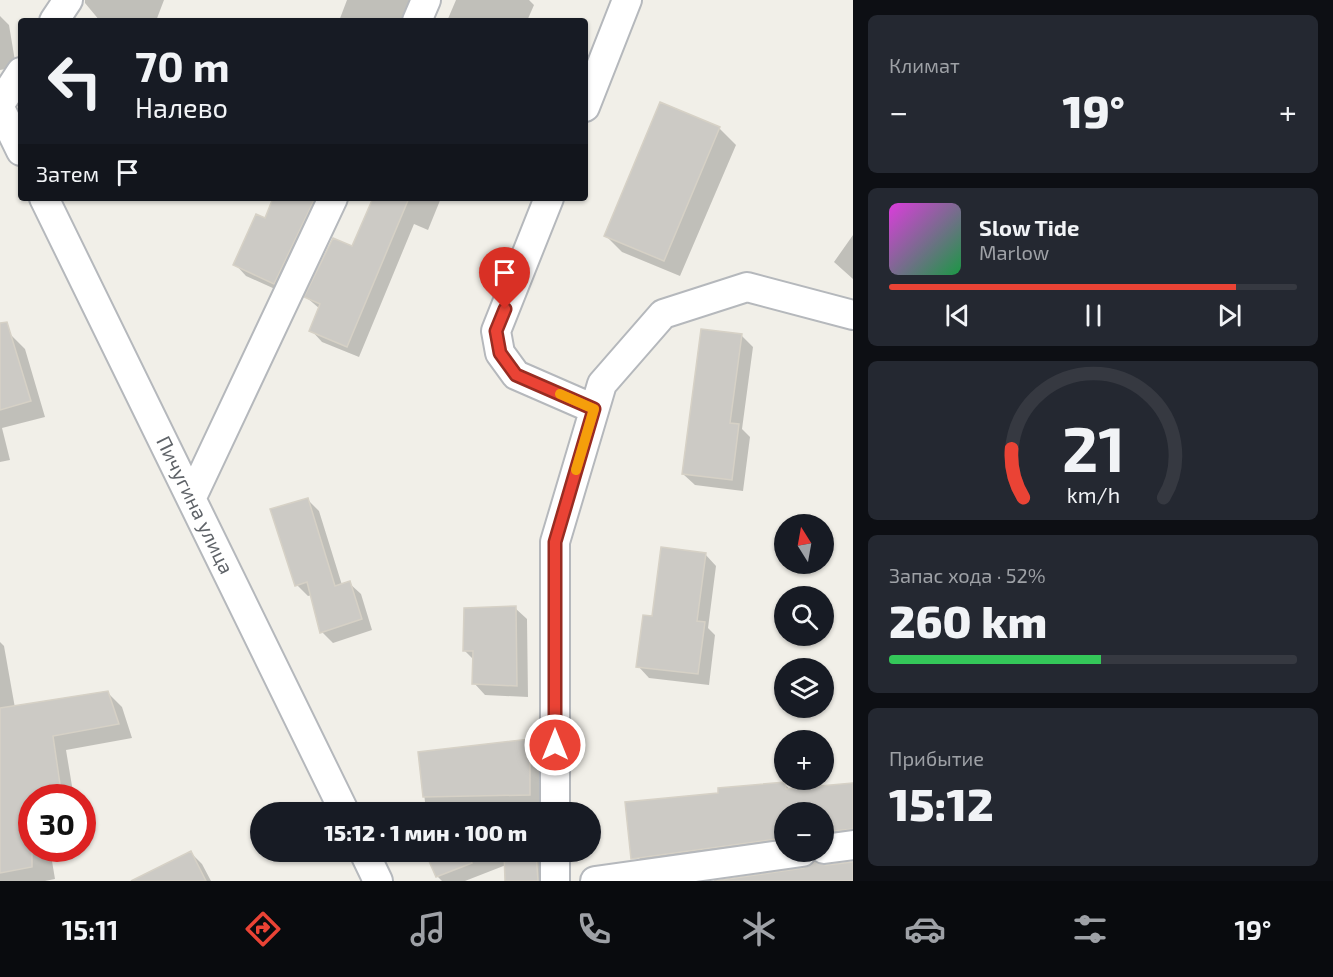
<!DOCTYPE html>
<html lang="ru">
<head>
<meta charset="utf-8">
<style>
	body { margin:0; font-family:"Exo 2",sans-serif; background:#242831; color:#f1f3f6; height:100vh; display:flex; flex-direction:column; font-size:22px; white-space:nowrap }
	* { box-sizing:border-box; margin:0 }
	p { font-size:20px; color:#9ea1a6 }
	.icon { flex:none; width:33px; height:33px; fill:none; stroke:currentColor; stroke-width:2; stroke-linecap:round; stroke-linejoin:round }
	.map { position:relative; flex:1; overflow:hidden }
	.sheet { display:flex; flex-direction:column; gap:15px; padding:15px; background:#0d0f14; width:480px }
	.sheet>* { flex:none }
	.guide { position:absolute; left:18px; top:18px; width:570px; height:183px; border-radius:6px; box-shadow:0 2px 4px #0004; background:#171b24; color:#f1f3f6; overflow:hidden }
	.needle { width:39px; rotate:349deg }
	.tools { position:absolute; left:774px; top:514px; display:grid; gap:12px }
	.tools a { display:grid; place-items:center; width:60px; height:60px; border-radius:50%; background:#171b24; box-shadow:0 2px 4px #0004; font-size:30px }
	.speed { position:absolute; left:18px; top:784px; display:flex; gap:12px; font-size:30px; font-weight:700; text-align:center }
	.speed>* { display:grid; place-content:center; width:78px; height:78px; border-radius:50%; background:#171b24; box-shadow:0 2px 4px #0004; line-height:1 }
	.speed .limit { border:9px solid #d22; background:#fff; color:#111 }
	.pin { position:absolute; display:grid; place-items:center; width:51px; height:51px; color:#fff; margin:-62px -26px; border-radius:50% 50% 50% 0; rotate:-45deg; box-shadow:0 0 6px #0007 }
	.pin .icon { rotate:45deg }
	.me { position:absolute; width:66px; margin:-33px; rotate:0deg; stroke-linejoin:round; filter:drop-shadow(0 0 4px #0008) }
	.turn { display:flex; align-items:center; gap:21px; height:126px; padding:0 18px; font-size:27px }
	.turn .icon { width:78px; height:78px; stroke-width:2.5 }
	.turn b { display:block; font-size:42px; line-height:51px }
	.then { display:flex; align-items:center; height:57px; padding:0 18px; background:#0003; gap:12px; font-size:22px }
	.big { font-size:45px; font-weight:800; line-height:1.1 }
	.sheet .card { flex:1; display:flex; flex-direction:column; justify-content:center; gap:9px; min-width:0; padding:0 21px; border-radius:9px; background:#242831 }
	.sheet .dial { align-items:center; gap:0 }
	.dial svg { height:156px; overflow:visible; fill:none; stroke:#363941; stroke-width:7; stroke-linecap:round; text-anchor:middle }
	.dial text { fill:#f1f3f6; stroke:none }
	.song { display:flex; align-items:center; gap:18px }
	.cover { width:72px; height:72px; border-radius:9px; background:linear-gradient(135deg,hsl(300 70% 55%),hsl(140 70% 35%)) }
	.played { height:6px; border-radius:3px; background:linear-gradient(90deg,#ea4335 85%,#363941 85%) }
	.keys { display:flex; justify-content:space-around; direction:ltr }
	.heat { display:flex; justify-content:space-between; align-items:center; font-size:33px; direction:ltr }
	.charge { height:9px; border-radius:4px; background:linear-gradient(90deg,#34c759 52%,#363941 0) }
	.trip { position:absolute; left:250px; top:802px; width:351px; height:60px; border-radius:30px; background:#171b24; box-shadow:0 2px 4px #0004; font-weight:800; line-height:60px; text-align:center }
	.tab-bar { display:flex; height:96px; justify-content:space-around; align-items:center; background:#090b0e; color:#9ea1a6 }
	.tab-bar .icon { width:42px; height:42px }
	.tab-bar .active { color:#ea4335 }
	.tab-bar b { font-size:27px; color:#f1f3f6 }
	main { display:flex; flex:1; min-height:0 }
	.map>svg:first-child { display:block }
	.shadow { fill:#0003 }
	.building { fill:#cccac5; stroke:#d6d1c6; stroke-width:1.5 }
	.lines { fill:none; stroke-linecap:round; stroke-linejoin:round }
	.minor-casing { stroke:#b5b8bc; stroke-width:32 }
	.minor { stroke:#fff; stroke-width:28 }
	.route-casing { stroke:#982c22; stroke-width:15 }
	.route { stroke:#ea4335; stroke-width:10 }
	.slow { stroke:#f59e0b; stroke-width:10 }
	.labels { text-anchor:middle; stroke-width:4.5; stroke-linejoin:round; paint-order:stroke }
	.street-label { font-size:20px; fill:#5f6368; stroke:#fff }
</style>
</head>
<body>
<main>
<div class="map">
<svg width="853" height="881" viewBox="0 0 853 881">
	<rect width="100%" height="100%" fill="#f1efe8"/>
	<!-- shadow -->
	<path class="shadow" d="M85,0h79l-8,21h-56l-15,-18z
		M347,0h68v21h-76z
		M456,0h73l5,5 -7,16h-80z
		M0,16l9,9 7,42 -16,3z
		M719,128l17,17 -56,131 -58,-24 -16,-16z
		M274,198h59l-47,96 -40,-18 -11,-12 31,-45z
		M374,198h67l-13,32 -14,-6 -55,133 -37,-15 -11,-12 9,-21 -14,-12 47,-49z
		M853,235v44l-19,-17z
		M10,334l15,15 20,68 -43,11 8,32 -10,2v-126z
		M741,335l12,12 -11,82 8,8 -7,54 -48,-6 -12,-11z
		M308,500l11,11 23,74 7,-2 12,11 11,36 -39,13 -11,-11 -10,-37 -4,1 -11,-11z
		M705,554l11,12 -8,62 7,7 -6,50 -60,-7 -11,-12 15,-48z
		M515,608l12,11 1,78 -43,-2 -11,-12 1,-22 -11,-11z
		M0,642l4,4 11,62 93,-15 14,14 10,31 -66,12 8,48h-42v51h18l5,30 -10,2h-45z
		M530,741l11,11v61h-118l3,-1 -6,-59z
		M784,784l7,6 62,-6v57l-29,9v-37h-40v37l-141,12 -12,-12 89,-55z
		M427,852h118l3,29h-41l-1,-16 -41,16h-23l-5,-5z
		M191,853l11,11 9,17h-35z"/>
	<!-- building -->
	<path class="building" d="M660,102l60,25 -56,134 -60,-25z
		M273,198h42l-41,86 -41,-19 23,-51 9,4z
		M373,198h36l-62,149 -38,-16 11,-27 -16,-7 29,-59 19,8z
		M7,322l24,79 -31,9v-87z
		M701,329l41,5 -12,89 9,1 -7,56 -50,-6z
		M308,498l27,88 15,-5 12,38 -42,14 -13,-51 -12,4 -25,-77z
		M661,547l45,6 -9,68 8,1 -7,52 -62,-7 7,-52 9,1z
		M516,606l1,80 -45,-2 1,-33h-10l1,-43z
		M108,691l11,33 -66,12 9,62h-30v69l-32,6v-165z
		M530,739v56l-107,2 -5,-45z
		M785,782l1,7 67,-6v46l-29,3v-19h-40v25l-153,21 -6,-57 93,-9v-5z
		M444,803l4,10h-29z
		M191,851l15,30h-75z
		M425,852h41l6,11 -36,14z
		M504,852h32l2,29h-33z
		M815,862l11,3 27,-3v19h-139l90,-13z"/>
	<g class="lines">
		<defs>
			<path id="minor" d="M54,21l14,-21
				M417,21l9,-21
				M0,104l21,-32
				M585,107l42,-107
				M0,108l21,43
				M44,198l301,615
				M549,198l-53,133 4,22 16,22 78,34
				M192,497l141,-299
				M555,813v-271l47,-158 61,-70 84,-27 106,28
				M824,849l29,-4
				M364,852l14,29
				M555,852v29
				M595,881l207,-29"/>
		</defs>
		<!-- minor casing -->
		<use href="#minor" class="minor-casing"/>
		<!-- minor -->
		<use href="#minor" class="minor"/>
	</g>
	<g class="lines">
		<defs>
			<path id="route" d="M505,309l-9,22 4,22 16,22 78,34 -39,133v203"/>
		</defs>
		<!-- route casing -->
		<use href="#route" class="route-casing"/>
		<!-- route -->
		<use href="#route" class="route"/>
		<!-- slow -->
		<path class="slow" d="M560,394l34,15 -18,61"/>
	</g>
	<g class="labels">
		<!-- street labels -->
		<g class="street-label">
			<text transform="translate(195 505) rotate(64)" y="7">Пичугина улица</text>
		</g>
	</g>
</svg>
<div class="tools">
<a><svg class="needle" viewBox="-14 -14 28 28"><path d="M0-13l5 13h-10z" fill="#e53935"/><path d="M0 13l5-13h-10z" fill="#9ea1a6"/></svg></a>
<a><svg class="icon" aria-label="search" viewBox="0 0 24 24"><circle cx="10" cy="10" r="6"/><path d="M15 15l6 6"/></svg></a>
<a><svg class="icon" aria-label="layers" viewBox="0 0 24 24"><path d="M12 4l9 5-9 5-9-5zM3 14l9 5 9-5"/></svg></a>
<a>+</a>
<a>−</a>
</div>
<div class="speed"><div class="limit">30</div></div>
<div class="pin" style="left:505px;top:309px;background:#d93025"><svg class="icon" aria-label="arrive" viewBox="0 0 24 24"><path d="M6 21V4h12l-3 4 3 4H6"/></svg></div>
<svg class="me" style="left:555px;top:745px" viewBox="-20 -20 40 40"><circle r="17" fill="#ea4335" stroke="#fff" stroke-width="3"/><path d="M0-11L8 9 0 5-8 9z" fill="#fff"/></svg>
<div class="trip">15:12 · 1 мин · 100 m</div>
<div class="guide">
<div class="turn"><svg class="icon" aria-label="left" viewBox="0 0 24 24"><path d="M17 20v-9H6M10 6l-5 5 5 5"/></svg><div><b>70 m</b>Налево</div></div>
<div class="then">Затем<svg class="icon" aria-label="arrive" viewBox="0 0 24 24"><path d="M6 21V4h12l-3 4 3 4H6"/></svg></div>
</div>
</div>
<section class="sheet">
<div class="card"><p>Климат</p>
<div class="heat"><a>−</a><b class="big">19°</b><a>+</a></div>
</div>
<div class="card">
<div class="song"><i class="cover"></i><div><b>Slow Tide</b><p>Marlow</p></div></div>
<div class="played"></div>
<div class="keys"><svg class="icon" aria-label="previous" viewBox="0 0 24 24"><path d="M18 5L8 12l10 7zM5 5v14"/></svg><svg class="icon" aria-label="pause" viewBox="0 0 24 24"><path d="M8 5v14M16 5v14"/></svg><svg class="icon" aria-label="next" viewBox="0 0 24 24"><path d="M6 5l10 7-10 7zM19 5v14"/></svg></div>
</div>
<div class="card dial"><svg viewBox="0 0 100 80">
<path d="M14 69A42 42 0 1 1 86 69"/>
<path d="M14 69A42 42 0 0 1 8 44" stroke="#ea4335"/>
<text x="50" y="56" font-size="32" font-weight="700">21</text>
<text x="50" y="72" font-size="11">km/h</text>
</svg></div>
<div class="card"><p>Запас хода · 52%</p><b class="big">260 km</b><div class="charge"></div></div>
<div class="card"><p>Прибытие</p><b class="big">15:12</b></div>
</section>
</main>
<nav class="tab-bar">
<b>15:11</b>
<svg class="icon active" aria-label="directions" viewBox="0 0 24 24"><path d="M12 3l9 9-9 9-9-9zM9 14v-3h6M13 9l2 2-2 2"/></svg>
<svg class="icon" aria-label="music" viewBox="0 0 24 24"><path d="M9 18V5l10-2v13"/><circle cx="6" cy="18" r="3"/><circle cx="16" cy="16" r="3"/></svg>
<svg class="icon" aria-label="phone" viewBox="0 0 24 24"><path d="M5 4h4l2 5-3 2q2 4 5 5l2-3 5 2v4C11 20 4 13 5 4z"/></svg>
<svg class="icon" aria-label="climate" viewBox="0 0 24 24"><path d="M12 3v18M4 7l16 10M4 17L20 7"/></svg>
<svg class="icon" aria-label="car" viewBox="0 0 24 24"><path d="M5 17H2v-5l4-1 3-4h7l3 4 3 1v5h-3M9 17h6M6 11h13"/><circle cx="7" cy="17" r="2"/><circle cx="17" cy="17" r="2"/></svg>
<svg class="icon" aria-label="filters" viewBox="0 0 24 24"><path d="M4 7h16M4 17h16"/><circle cx="9" cy="7" r="2"/><circle cx="15" cy="17" r="2"/></svg>
<b>19°</b>
</nav>
</body>
</html>
